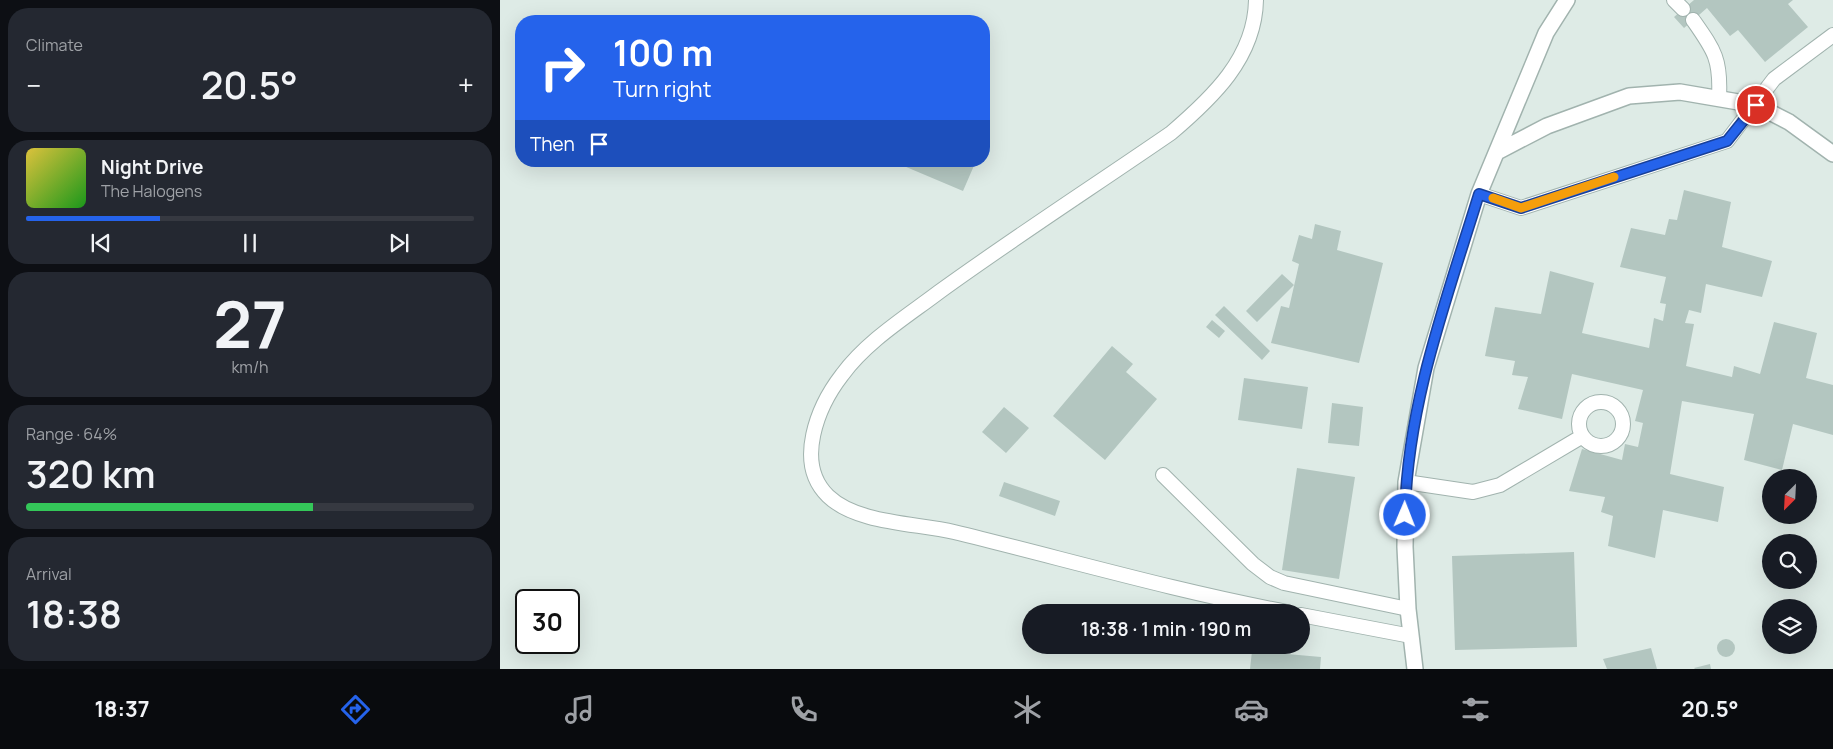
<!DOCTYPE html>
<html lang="en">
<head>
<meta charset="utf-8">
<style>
	body { margin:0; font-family:Manrope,sans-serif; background:#242831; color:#f1f3f6; height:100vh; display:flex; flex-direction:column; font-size:19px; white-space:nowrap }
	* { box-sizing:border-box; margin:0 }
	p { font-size:16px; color:#9ea1a6 }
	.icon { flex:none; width:28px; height:28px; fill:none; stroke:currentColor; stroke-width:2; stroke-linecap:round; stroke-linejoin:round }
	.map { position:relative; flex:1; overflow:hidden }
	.details { display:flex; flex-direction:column; gap:8px; padding:8px; background:#0d0f14; width:500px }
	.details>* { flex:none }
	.hud { position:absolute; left:15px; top:15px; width:475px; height:152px; border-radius:20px; box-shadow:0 5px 20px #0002; background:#2563eb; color:#fff; overflow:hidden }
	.needle { width:32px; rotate:204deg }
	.tools { position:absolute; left:1262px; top:469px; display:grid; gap:10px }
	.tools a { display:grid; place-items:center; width:55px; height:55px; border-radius:50%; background:#171b24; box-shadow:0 5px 20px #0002; font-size:25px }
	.speed { position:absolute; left:15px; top:589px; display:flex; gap:10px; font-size:25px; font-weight:700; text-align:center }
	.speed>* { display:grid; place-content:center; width:65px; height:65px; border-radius:50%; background:#171b24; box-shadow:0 5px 20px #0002; line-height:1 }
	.speed .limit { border:2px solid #111; border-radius:8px; background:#fff; color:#111 }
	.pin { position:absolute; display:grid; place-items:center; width:42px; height:42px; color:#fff; margin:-21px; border:2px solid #fff; border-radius:50%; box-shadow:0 1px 5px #0007 }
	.me { position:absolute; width:55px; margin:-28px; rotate:1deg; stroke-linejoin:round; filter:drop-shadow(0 0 4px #0008) }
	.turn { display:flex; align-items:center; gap:18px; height:105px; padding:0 15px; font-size:22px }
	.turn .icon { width:65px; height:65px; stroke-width:2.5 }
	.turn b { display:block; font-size:35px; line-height:42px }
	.then { display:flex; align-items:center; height:48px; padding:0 15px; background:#0003; gap:10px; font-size:19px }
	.big { font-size:38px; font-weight:600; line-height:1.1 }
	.details .card { flex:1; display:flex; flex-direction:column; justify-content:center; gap:8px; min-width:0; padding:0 18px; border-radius:20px; background:#242831 }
	.details .dial { align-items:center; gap:0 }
	.dial b { font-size:65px; line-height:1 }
	.song { display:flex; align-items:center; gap:15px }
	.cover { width:60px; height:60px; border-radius:8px; background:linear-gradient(135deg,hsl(50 70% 55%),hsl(120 70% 35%)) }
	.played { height:5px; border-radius:2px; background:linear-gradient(90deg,#2563eb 30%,#363941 30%) }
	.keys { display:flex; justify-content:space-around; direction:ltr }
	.heat { display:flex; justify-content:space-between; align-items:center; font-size:28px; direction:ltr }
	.charge { height:8px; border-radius:4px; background:linear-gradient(90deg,#34c759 64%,#363941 0) }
	.trip { position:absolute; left:522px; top:604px; width:288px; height:50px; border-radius:25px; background:#171b24; box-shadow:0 5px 20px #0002; font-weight:600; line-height:50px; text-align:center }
	.menu { display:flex; height:80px; justify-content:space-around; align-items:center; background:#090b0e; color:#9ea1a6 }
	.menu .icon { width:35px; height:35px }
	.menu .active { color:#2563eb }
	.menu b { font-size:22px; color:#f1f3f6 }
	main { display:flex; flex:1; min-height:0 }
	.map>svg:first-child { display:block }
	.building { fill:#b3c6c0 }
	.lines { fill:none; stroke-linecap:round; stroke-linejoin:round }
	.lane-casing { stroke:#a1b3ae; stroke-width:16 }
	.street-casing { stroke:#a1b3ae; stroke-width:18 }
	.lane { stroke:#fff; stroke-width:14 }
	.street { stroke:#fff; stroke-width:15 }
	.route-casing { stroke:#184099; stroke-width:12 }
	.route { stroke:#2563eb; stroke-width:9 }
	.slow { stroke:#f59e0b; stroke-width:9 }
</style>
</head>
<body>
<main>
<section class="details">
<div class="card"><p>Climate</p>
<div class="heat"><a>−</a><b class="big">20.5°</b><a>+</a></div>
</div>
<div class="card">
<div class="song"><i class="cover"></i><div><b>Night Drive</b><p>The Halogens</p></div></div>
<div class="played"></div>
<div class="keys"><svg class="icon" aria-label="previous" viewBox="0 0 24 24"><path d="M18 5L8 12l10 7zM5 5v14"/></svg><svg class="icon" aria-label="pause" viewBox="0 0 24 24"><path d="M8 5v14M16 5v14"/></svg><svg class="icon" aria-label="next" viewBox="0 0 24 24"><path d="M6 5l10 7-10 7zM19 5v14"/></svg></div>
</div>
<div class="card dial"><b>27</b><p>km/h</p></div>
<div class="card"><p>Range · 64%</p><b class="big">320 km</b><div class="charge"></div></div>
<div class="card"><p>Arrival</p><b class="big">18:38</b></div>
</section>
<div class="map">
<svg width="1333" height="669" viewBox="0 0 1333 669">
	<rect width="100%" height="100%" fill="#deebe6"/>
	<!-- building -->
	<path class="building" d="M1194,0h99l-5,4 20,23 -43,35 -27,-32 -8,6 -23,-28 -23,20 -10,-11z
		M392,161h84l-13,30z
		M1184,190l47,12 -9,45 50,14 -10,36 -56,-13 -5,29 -12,-3 -4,13 9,1 -8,42 46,11 2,-11 26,8 14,-52 43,11 -11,45 27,7v50l-40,-11 -11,46 -38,-10 10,-46 -72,-13 -12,73 54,13 -6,35 -55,-12 -8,48 -47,-12 5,-30 -12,-4 4,-15 -36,-6 13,-42 40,11 3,-16 13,3 5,-24 -8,-2 8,-31 -71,-16 -10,45 -44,-10 10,-32 -16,-2 3,-14 -30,-5 10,-49 46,7 9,-43 44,12 -12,50 67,15 5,-30 9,3 3,-17 -6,-1 6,-26 -46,-10 11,-39 34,7 4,-16 8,1z
		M815,224l26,7 -4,19 46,13 -24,100 -88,-20 10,-37 8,2 10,-44 -7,-3 7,-26 13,4z
		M782,274l12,11 -37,37 -11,-11z
		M724,306l46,45 -8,9 -47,-45z
		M712,320l13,11 -6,7 -13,-11z
		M612,346l21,18 -7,8 31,27 -52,61 -52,-44z
		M744,378l64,9 -6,42 -64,-9z
		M832,403l31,4 -4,39 -31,-3z
		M504,407l25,21 -23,25 -24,-21z
		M797,468l58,9 -16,102 -57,-9z
		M504,482l56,19 -5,15 -56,-20z
		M1074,552l3,95 -122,3 -3,-94z
		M1217 648a9 9 0 1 1 18 0a9 9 0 1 1-18 0Z
		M1151,648l6,21h-50l-4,-10z
		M752,651l69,6 -1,12h-70z
		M1210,664l1,5h-16l-1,-1z"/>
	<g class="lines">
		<defs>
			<path id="lane" d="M756,0c-1,58 -44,98 -85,133 -77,53 -156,104 -232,159 -33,25 -72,49 -97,83 -24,31 -48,88 -14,121 29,28 88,27 126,36 111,27 221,59 333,80
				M1174,0l9,9
				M1193,20c21,30 28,39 26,77
				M979,194l42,14 206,-67 47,-62 59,-44
				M1079 424a22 22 0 1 1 44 0a22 22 0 1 1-44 0Z
				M663,475l90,89 17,13 14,6 124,26
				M906,482l67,10 27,-7 81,-48
				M801,615l110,21"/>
			<path id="street" d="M997,152l50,-26 82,-30 51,-4 76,13 33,17 44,32
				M915,669l-7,-60 -3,-62 1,-65 20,-114 53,-174 67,-161 21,-33"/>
		</defs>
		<!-- lane casing -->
		<use href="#lane" class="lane-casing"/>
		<!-- street casing -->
		<use href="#street" class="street-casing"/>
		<!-- lane -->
		<use href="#lane" class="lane"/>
		<!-- street -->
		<use href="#street" class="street"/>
	</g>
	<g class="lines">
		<defs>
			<path id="route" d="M905,515c2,-111 42,-217 74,-321l42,14 206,-67 29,-36"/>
		</defs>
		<!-- route casing -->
		<use href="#route" class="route-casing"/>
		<!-- route -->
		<use href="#route" class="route"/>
		<!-- slow -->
		<path class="slow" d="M993,198l28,10 93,-31"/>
	</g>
</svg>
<div class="tools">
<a><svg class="needle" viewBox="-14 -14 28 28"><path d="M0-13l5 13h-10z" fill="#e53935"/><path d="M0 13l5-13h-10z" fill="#9ea1a6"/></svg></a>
<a><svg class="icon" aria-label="search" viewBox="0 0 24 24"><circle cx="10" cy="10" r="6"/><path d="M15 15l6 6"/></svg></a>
<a><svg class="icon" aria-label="layers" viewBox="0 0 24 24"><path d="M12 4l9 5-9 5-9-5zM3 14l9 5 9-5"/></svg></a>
</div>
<div class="speed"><div class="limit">30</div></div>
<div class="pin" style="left:1256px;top:105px;background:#d93025"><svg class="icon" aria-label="arrive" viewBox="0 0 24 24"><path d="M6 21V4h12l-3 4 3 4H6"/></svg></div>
<svg class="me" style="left:905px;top:515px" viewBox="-20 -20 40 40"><circle r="17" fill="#2563eb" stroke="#fff" stroke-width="3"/><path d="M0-11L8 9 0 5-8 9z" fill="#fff"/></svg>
<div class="trip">18:38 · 1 min · 190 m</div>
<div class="hud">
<div class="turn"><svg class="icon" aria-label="right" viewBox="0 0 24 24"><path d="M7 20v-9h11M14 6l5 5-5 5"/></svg><div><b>100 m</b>Turn right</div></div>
<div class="then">Then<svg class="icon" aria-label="arrive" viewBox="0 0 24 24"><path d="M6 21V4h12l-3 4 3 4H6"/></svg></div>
</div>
</div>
</main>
<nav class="menu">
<b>18:37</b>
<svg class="icon active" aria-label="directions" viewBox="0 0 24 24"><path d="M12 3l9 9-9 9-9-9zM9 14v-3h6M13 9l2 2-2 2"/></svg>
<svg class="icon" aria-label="music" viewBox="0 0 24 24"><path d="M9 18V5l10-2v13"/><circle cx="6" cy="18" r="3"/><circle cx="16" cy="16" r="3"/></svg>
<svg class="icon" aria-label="phone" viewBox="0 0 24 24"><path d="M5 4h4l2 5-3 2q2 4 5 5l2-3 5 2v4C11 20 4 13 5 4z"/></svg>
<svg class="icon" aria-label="climate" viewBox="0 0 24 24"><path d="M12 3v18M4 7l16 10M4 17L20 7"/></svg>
<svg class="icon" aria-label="car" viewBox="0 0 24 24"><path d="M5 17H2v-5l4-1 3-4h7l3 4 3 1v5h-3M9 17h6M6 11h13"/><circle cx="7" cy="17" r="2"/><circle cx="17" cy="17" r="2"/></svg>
<svg class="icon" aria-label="filters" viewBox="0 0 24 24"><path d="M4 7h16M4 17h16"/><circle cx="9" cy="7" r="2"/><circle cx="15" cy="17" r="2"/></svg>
<b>20.5°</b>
</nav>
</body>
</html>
